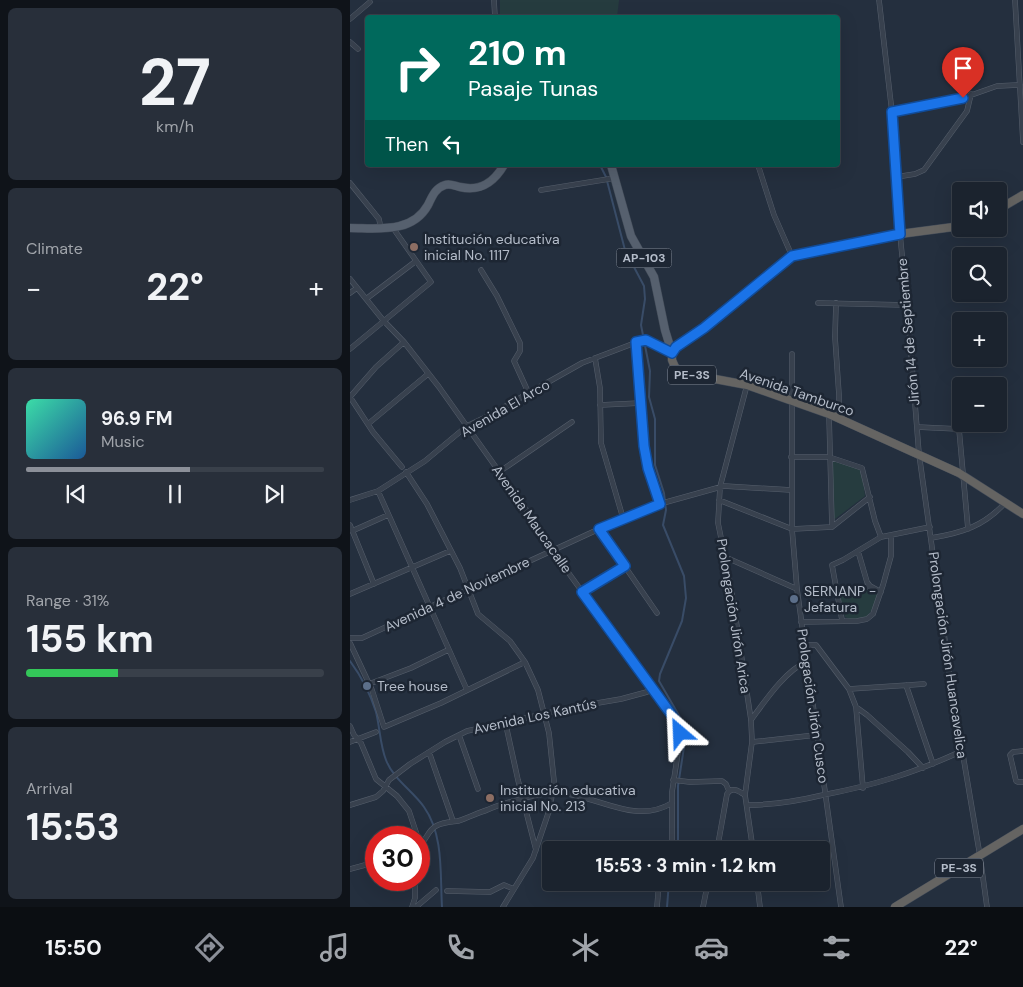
<!DOCTYPE html>
<html lang="en">
<head>
<meta charset="utf-8">
<style>
	body { margin:0; font-family:"DM Sans",sans-serif; background:#282f3a; color:#f1f3f6; height:100vh; display:flex; flex-direction:column; font-size:19px; white-space:nowrap }
	* { box-sizing:border-box; margin:0 }
	p { font-size:16px; color:#a0a4aa }
	.icon { flex:none; width:28px; height:28px; fill:none; stroke:currentColor; stroke-width:2; stroke-linecap:round; stroke-linejoin:round }
	.map { position:relative; flex:1; overflow:hidden }
	.drawer { display:flex; flex-direction:column; gap:8px; padding:8px; background:#0f1319; width:350px }
	.drawer>* { flex:none }
	.guide { position:absolute; left:15px; top:15px; width:475px; height:152px; border-radius:5px; box-shadow:0 5px 20px #0002,0 0 0 1px #39404a; background:#00695c; color:#fff; overflow:hidden }
	.controls { position:absolute; left:602px; top:182px; display:grid; gap:10px }
	.controls a { display:grid; place-items:center; width:55px; height:55px; border-radius:5px; background:#1b232e; box-shadow:0 5px 20px #0002,0 0 0 1px #39404a; font-size:25px }
	.speed { position:absolute; left:15px; top:826px; display:flex; gap:10px; font-size:25px; font-weight:700; text-align:center }
	.speed>* { display:grid; place-content:center; width:65px; height:65px; border-radius:50%; background:#1b232e; box-shadow:0 5px 20px #0002,0 0 0 1px #39404a; line-height:1 }
	.speed .limit { border:8px solid #d22; background:#fff; color:#111 }
	.pin { position:absolute; display:grid; place-items:center; width:42px; height:42px; color:#fff; margin:-51px -21px; border-radius:50% 50% 50% 0; rotate:-45deg; box-shadow:0 0 5px #0007 }
	.pin .icon { rotate:45deg }
	.me { position:absolute; width:55px; margin:-28px; rotate:334deg; stroke-linejoin:round; filter:drop-shadow(0 0 4px #0008) }
	.turn { display:flex; align-items:center; gap:18px; height:105px; padding:0 20px; font-size:22px }
	.turn .icon { width:65px; height:65px; stroke-width:2.5 }
	.turn b { display:block; font-size:35px; line-height:42px }
	.then { display:flex; align-items:center; height:48px; padding:0 20px; background:#0003; gap:10px; font-size:19px }
	.big { font-size:38px; font-weight:700; line-height:1.1 }
	.drawer .widget { flex:1; display:flex; flex-direction:column; justify-content:center; gap:8px; min-width:0; padding:0 18px; border-radius:8px; background:#282f3a }
	.drawer .dial { align-items:center; gap:0 }
	.dial b { font-size:65px; line-height:1 }
	.song { display:flex; align-items:center; gap:15px }
	.cover { width:60px; height:60px; border-radius:8px; background:linear-gradient(135deg,hsl(160 70% 55%),hsl(210 70% 35%)) }
	.played { height:5px; border-radius:2px; background:linear-gradient(90deg,#8c9099 55%,#39404a 55%) }
	.keys { display:flex; justify-content:space-around; direction:ltr }
	.heat { display:flex; justify-content:space-between; align-items:center; font-size:28px; direction:ltr }
	.charge { height:8px; border-radius:4px; background:linear-gradient(90deg,#34c759 31%,#39404a 0) }
	.trip { position:absolute; left:192px; top:841px; width:288px; height:50px; border-radius:5px; background:#1b232e; box-shadow:0 5px 20px #0002,0 0 0 1px #39404a; font-weight:700; line-height:50px; text-align:center }
	.tab-bar { display:flex; height:80px; justify-content:space-around; align-items:center; background:#0b0e12; color:#a0a4aa }
	.tab-bar .icon { width:35px; height:35px }
	.tab-bar .current { color:#8c9099 }
	.tab-bar b { font-size:22px; color:#f1f3f6 }
	main { display:flex; flex:1; min-height:0 }
	.map>svg:first-child { display:block }
	.green { fill:#263c3f }
	.lines { fill:none; stroke-linecap:round; stroke-linejoin:round }
	.stream { stroke:#394c67; stroke-width:2 }
	.minor-casing { stroke:#565f6c; stroke-width:5.5 }
	.primary-casing { stroke:#414a57; stroke-width:9 }
	.trunk-casing { stroke:#434c59; stroke-width:9 }
	.minor { stroke:#38414e; stroke-width:4.5 }
	.primary { stroke:#56606e; stroke-width:8 }
	.trunk { stroke:#656462; stroke-width:8 }
	.route-casing { stroke:#114b97; stroke-width:12 }
	.route { stroke:#1a73e8; stroke-width:9 }
	.education-dot { fill:#8d6e63; stroke:#1d2633; stroke-width:2 }
	.service-dot { fill:#5c6f8a; stroke:#1d2633; stroke-width:2 }
	.labels { text-anchor:middle; stroke-width:5; stroke-linejoin:round; paint-order:stroke }
	.shield { fill:#1d2633; stroke:#878f9c; stroke-width:1 }
	.shield-label { font-size:12px; font-weight:bold; fill:#b4bcc9 }
	.poi-label { font-size:14px; fill:#b4bcc9; stroke:#1d2633; text-anchor:start }
	.street-label { font-size:14px; fill:#b4bcc9; stroke:#1d2633 }
</style>
</head>
<body>
<main>
<section class="drawer">
<div class="widget dial"><b>27</b><p>km/h</p></div>
<div class="widget"><p>Climate</p>
<div class="heat"><a>−</a><b class="big">22°</b><a>+</a></div>
</div>
<div class="widget">
<div class="song"><i class="cover"></i><div><b>96.9 FM</b><p>Music</p></div></div>
<div class="played"></div>
<div class="keys"><svg class="icon" aria-label="previous" viewBox="0 0 24 24"><path d="M18 5L8 12l10 7zM5 5v14"/></svg><svg class="icon" aria-label="pause" viewBox="0 0 24 24"><path d="M8 5v14M16 5v14"/></svg><svg class="icon" aria-label="next" viewBox="0 0 24 24"><path d="M6 5l10 7-10 7zM19 5v14"/></svg></div>
</div>
<div class="widget"><p>Range · 31%</p><b class="big">155 km</b><div class="charge"></div></div>
<div class="widget"><p>Arrival</p><b class="big">15:53</b></div>
</section>
<div class="map">
<svg width="673" height="907" viewBox="0 0 673 907">
	<rect width="100%" height="100%" fill="#242f3e"/>
	<!-- green -->
	<path class="green" d="M150,0h119v1l-2,16 -117,1z
		M482,459l29,9 4,28 -30,23 -2,-3z
		M517,588l8,3 3,4c-6,17 -12,32 -33,22l-5,-19 2,-3z"/>
	<g class="lines">
		<!-- stream -->
		<path class="stream" d="M250,165l6,12 19,73 19,36 1,13 -4,26 9,46 -1,26 6,22v46l9,28 2,17 -3,15 21,51 2,22 -4,23 -22,53 -1,7 25,43 2,10 -8,52v64
			M0,661c12,16 20,32 26,51 4,16 4,33 10,48 7,19 27,31 38,47 20,28 16,68 18,100
			M317,907l2,-25"/>
		<defs>
			<path id="minor" d="M144,0l1,18
				M529,0l14,121 7,113 9,94 10,126 32,230 29,172 7,51
				M665,0l8,142
				M0,19l20,-17
				M0,42l8,7
				M542,112l71,-14 34,-12 23,-1
				M408,165l16,50 18,41
				M546,177l19,-3 9,-4 43,-59 4,-17
				M0,183l29,36 1,5 -2,5
				M191,190l74,-12
				M131,270l16,26 23,47v8l-6,10 15,33
				M0,279l33,41 21,22 35,45 86,121 27,42 125,173 3,16 -8,53v58
				M0,293l7,-5
				M16,299l50,-38
				M468,303l88,2
				M486,303l-1,34 4,58v23
				M287,342l7,104 4,22 12,36
				M0,349l81,-67 -38,-54
				M442,354v175l5,60 44,318
				M245,358l5,30 1,55 22,75
				M397,385l-27,102 -2,36 13,64 20,133 1,22 -7,53 8,55
				M0,397l23,35 29,35
				M0,397l26,-30 28,-25
				M250,405l41,-2
				M479,414l3,113
				M18,424l60,-50
				M567,427l42,2 17,-1
				M609,429l9,100
				M441,457h38l33,11 13,53 6,16
				M56,472l21,32 33,64 18,46 32,27 15,21 13,28 11,43 5,48 -4,27 -17,50 -30,49
				M149,472l73,-50
				M28,491l89,199
				M0,500l28,-9 47,-30 42,-35 21,-10 94,-53 58,-22 6,-1 26,13
				M369,500l73,29 40,-2 38,-30
				M0,525l24,59
				M249,529l58,84
				M2,531l36,-16
				M581,538c31,-5 53,-12 74,-35
				M508,551l9,31 3,4 11,6
				M375,557l72,32
				M232,592l43,-26
				M0,594l100,-43
				M487,594l33,-8
				M492,620l-10,-55 11,-5 38,-23 49,-10
				M451,622l56,-1 10,-2 6,-5 10,-29 8,-29v-21
				M0,638h12l261,-120 40,-15 61,-17 67,4
				M0,643l22,47 12,37 57,-24 84,-41
				M454,645h12l33,44 7,18 11,8 41,37 15,16
				M19,684l42,-16 37,-18
				M556,685l27,79
				M499,689l75,-5
				M506,707l7,81
				M401,720c14,-19 34,-49 55,-58
				M155,721l13,59 18,70
				M0,726l4,9 7,8 15,36 21,17 12,15 9,27
				M109,735l19,54
				M0,742l26,-10
				M402,742l64,-7
				M673,751l-10,1 -3,3 6,26 2,1h5
				M79,752l24,69
				M323,780l17,2 32,-1 4,3 3,7
				M0,805l26,-8 7,-6 6,-11 21,-16 35,-22 22,-11 113,-25 41,-7 26,-7 5,-4
				M397,805c26,0 51,-4 76,-10 52,-10 91,-22 139,-44
				M69,846c7,-5 9,-16 17,-20 7,-4 14,-4 22,-5 10,-3 19,-8 29,-11 16,-7 58,-19 74,-17 40,4 74,32 111,10
				M367,850l10,-56c5,-8 12,-3 18,1
				M0,869l26,-7
				M407,882l3,25
				M97,891l43,1 14,-7 10,4
				M62,907l3,-9v-18
				M66,907l20,-17
				M307,907l2,-25
				M353,907l5,-25"/>
			<path id="primary" d="M261,165l20,71 23,41 11,53 7,23
				M0,228c27,0 62,6 78,-23 4,-8 7,-17 17,-20 5,-2 10,1 15,2 21,5 34,-5 44,-22"/>
			<path id="trunk" d="M649,209l24,-14
				M611,226l-61,8 -108,22 -88,73 -28,18 -4,6v7l3,7 8,6 64,12 82,29 130,59 64,41
				M545,907l128,-78"/>
		</defs>
		<!-- minor casing -->
		<use href="#minor" class="minor-casing"/>
		<!-- primary casing -->
		<use href="#primary" class="primary-casing"/>
		<!-- trunk casing -->
		<use href="#trunk" class="trunk-casing"/>
		<!-- minor -->
		<use href="#minor" class="minor"/>
		<!-- primary -->
		<use href="#primary" class="primary"/>
		<!-- trunk -->
		<use href="#trunk" class="trunk"/>
	</g>
	<g class="lines">
		<defs>
			<path id="route" d="M330,733l-3,-9 -6,-10 -89,-122 43,-26 -26,-37 61,-25 -12,-36 -4,-22 -8,-104 10,-2 26,13 4,-6 28,-19 88,-72 108,-22 -8,-122 71,-14"/>
		</defs>
		<!-- route casing -->
		<use href="#route" class="route-casing"/>
		<!-- route -->
		<use href="#route" class="route"/>
	</g>
	<!-- markers -->
	<g class="education-dot">
		<circle cx="64" cy="247" r="5"/>
		<circle cx="140" cy="798" r="5"/>
	</g>
	<g class="service-dot">
		<circle cx="444" cy="599" r="5"/>
		<circle cx="17" cy="686" r="5"/>
	</g>
	<g class="labels">
		<!-- shield labels -->
		<g class="shield">
			<rect x="266.5" y="248.5" width="55" height="19" rx="4"/>
			<rect x="318" y="365.5" width="48" height="19" rx="4"/>
			<rect x="585" y="858.5" width="48" height="19" rx="4"/>
		</g>
		<g class="shield-label">
			<text x="294" y="262">AP-103</text>
			<text x="342" y="379">PE-3S</text>
			<text x="609" y="872">PE-3S</text>
		</g>
		<!-- poi labels -->
		<g class="poi-label">
			<text x="74" y="244">Institución educativa<tspan x="74" dy="16">inicial No. 1117</tspan></text>
			<text x="454" y="596">SERNANP -<tspan x="454" dy="16">Jefatura</tspan></text>
			<text x="27" y="691">Tree house</text>
			<text x="150" y="795">Institución educativa<tspan x="150" dy="16">inicial No. 213</tspan></text>
		</g>
		<!-- street labels -->
		<g class="street-label">
			<text transform="translate(558 332) rotate(-95)" y="5">Jirón 14 de Septiembre</text>
			<text transform="translate(447 392) rotate(19)" y="5">Avenida Tamburco</text>
			<text transform="translate(155 408) rotate(-30)" y="5">Avenida El Arco</text>
			<text transform="translate(182 519) rotate(55)" y="5">Avenida Maucacalle</text>
			<text transform="translate(107 594) rotate(-25)" y="5">Avenida 4 de Noviembre</text>
			<text transform="translate(384 616) rotate(81)" y="5">Prolongación Jirón Arica</text>
			<text transform="translate(598 655) rotate(82)" y="5">Prolongación Jirón Huancavelica</text>
			<text transform="translate(463 706) rotate(82)" y="5">Prologación Jirón Cusco</text>
			<text transform="translate(185 716) rotate(-12)" y="5">Avenida Los Kantús</text>
		</g>
	</g>
</svg>
<div class="controls">
<a><svg class="icon" aria-label="sound" viewBox="0 0 24 24"><path d="M4 9h4l5-4v14l-5-4H4zM17 9q2 3 0 6"/></svg></a>
<a><svg class="icon" aria-label="search" viewBox="0 0 24 24"><circle cx="10" cy="10" r="6"/><path d="M15 15l6 6"/></svg></a>
<a>+</a>
<a>−</a>
</div>
<div class="speed"><div class="limit">30</div></div>
<div class="pin" style="left:613px;top:98px;background:#d93025"><svg class="icon" aria-label="arrive" viewBox="0 0 24 24"><path d="M6 21V4h12l-3 4 3 4H6"/></svg></div>
<svg class="me" style="left:330px;top:733px" viewBox="-20 -20 40 40"><path d="M0-17L14 15 0 8-14 15z" fill="#1a73e8" stroke="#fff" stroke-width="4"/></svg>
<div class="trip">15:53 · 3 min · 1.2 km</div>
<div class="guide">
<div class="turn"><svg class="icon" aria-label="right" viewBox="0 0 24 24"><path d="M7 20v-9h11M14 6l5 5-5 5"/></svg><div><b>210 m</b>Pasaje Tunas</div></div>
<div class="then">Then<svg class="icon" aria-label="left" viewBox="0 0 24 24"><path d="M17 20v-9H6M10 6l-5 5 5 5"/></svg></div>
</div>
</div>
</main>
<nav class="tab-bar">
<b>15:50</b>
<svg class="icon current" aria-label="directions" viewBox="0 0 24 24"><path d="M12 3l9 9-9 9-9-9zM9 14v-3h6M13 9l2 2-2 2"/></svg>
<svg class="icon" aria-label="music" viewBox="0 0 24 24"><path d="M9 18V5l10-2v13"/><circle cx="6" cy="18" r="3"/><circle cx="16" cy="16" r="3"/></svg>
<svg class="icon" aria-label="phone" viewBox="0 0 24 24"><path d="M5 4h4l2 5-3 2q2 4 5 5l2-3 5 2v4C11 20 4 13 5 4z"/></svg>
<svg class="icon" aria-label="climate" viewBox="0 0 24 24"><path d="M12 3v18M4 7l16 10M4 17L20 7"/></svg>
<svg class="icon" aria-label="car" viewBox="0 0 24 24"><path d="M5 17H2v-5l4-1 3-4h7l3 4 3 1v5h-3M9 17h6M6 11h13"/><circle cx="7" cy="17" r="2"/><circle cx="17" cy="17" r="2"/></svg>
<svg class="icon" aria-label="filters" viewBox="0 0 24 24"><path d="M4 7h16M4 17h16"/><circle cx="9" cy="7" r="2"/><circle cx="15" cy="17" r="2"/></svg>
<b>22°</b>
</nav>
</body>
</html>
